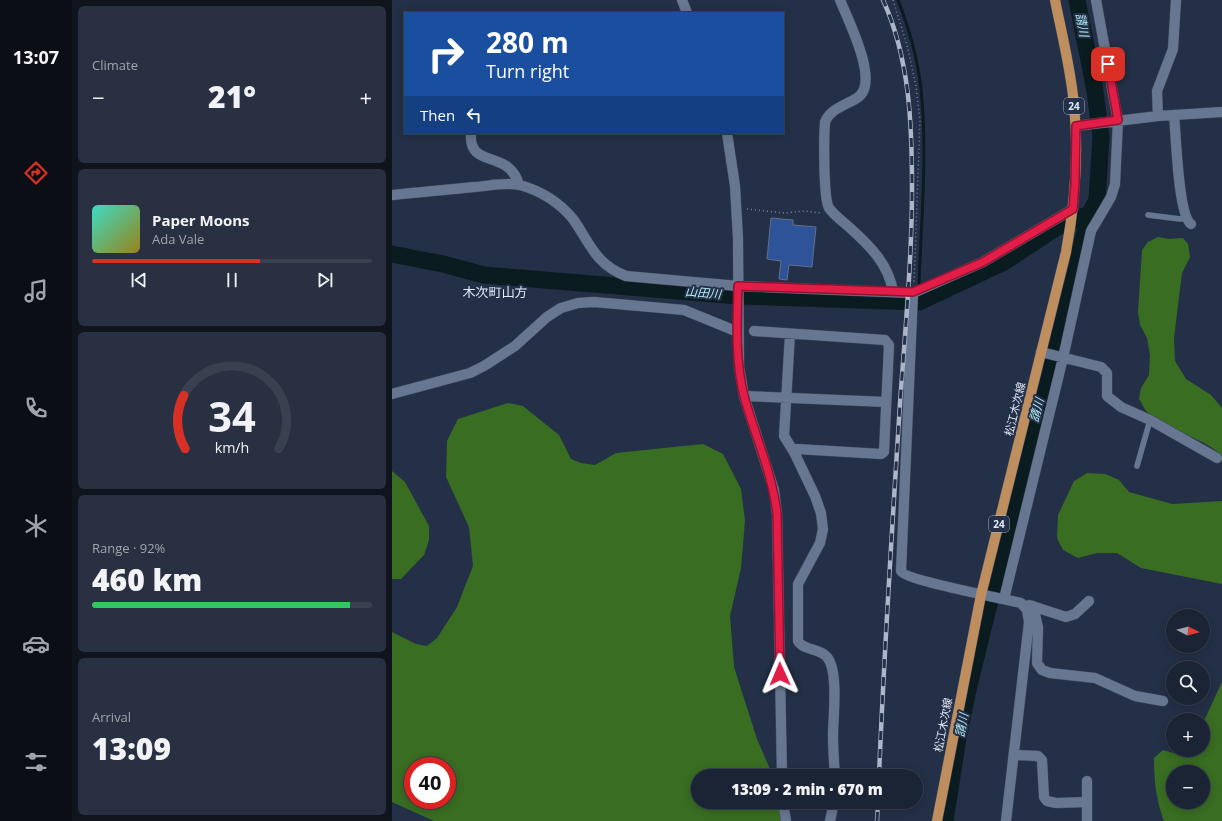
<!DOCTYPE html>
<html lang="en">
<head>
<meta charset="utf-8">
<style>
	body { margin:0; font-family:"Open Sans","Noto Sans JP",sans-serif; background:#283041; color:#f1f3f6; height:100vh; display:flex; flex-direction:column; font-size:15px; white-space:nowrap }
	* { box-sizing:border-box; margin:0 }
	p { font-size:13px; color:#a0a4ad }
	.icon { flex:none; width:22px; height:22px; fill:none; stroke:currentColor; stroke-width:2; stroke-linecap:round; stroke-linejoin:round }
	.map { position:relative; flex:1; overflow:hidden }
	.side { display:flex; flex-direction:column; gap:6px; padding:6px; background:#0f141d; width:320px }
	.side>* { flex:none }
	.banner { position:absolute; left:12px; top:12px; width:380px; height:122px; border-radius:0px; box-shadow:0 2px 10px #0003,0 0 0 1px #394150; background:#1a4fa0; color:#fff; overflow:hidden }
	.needle { width:26px; rotate:96deg }
	.tools { position:absolute; left:774px; top:609px; display:grid; gap:8px }
	.tools a { display:grid; place-items:center; width:44px; height:44px; border-radius:50%; background:#1b2435; box-shadow:0 2px 10px #0003,0 0 0 1px #394150; font-size:20px }
	.speed { position:absolute; left:12px; top:757px; display:flex; gap:8px; font-size:20px; font-weight:700; text-align:center }
	.speed>* { display:grid; place-content:center; width:52px; height:52px; border-radius:50%; background:#1b2435; box-shadow:0 2px 10px #0003,0 0 0 1px #394150; line-height:1 }
	.speed .limit { border:6px solid #d22; background:#fff; color:#111 }
	.pin { position:absolute; display:grid; place-items:center; width:34px; height:34px; color:#fff; margin:-17px; border-radius:8px; box-shadow:0 2px 6px #0006 }
	.me { position:absolute; width:44px; margin:-22px; rotate:359deg; stroke-linejoin:round; filter:drop-shadow(0 0 3px #0008) }
	.turn { display:flex; align-items:center; gap:14px; height:84px; padding:0 16px; font-size:18px }
	.turn .icon { width:52px; height:52px; stroke-width:2.5 }
	.turn b { display:block; font-size:28px; line-height:34px }
	.then { display:flex; align-items:center; height:38px; padding:0 16px; background:#0003; gap:8px; font-size:15px }
	.big { font-size:30px; font-weight:800; line-height:1.1 }
	.side .tile { flex:1; display:flex; flex-direction:column; justify-content:center; gap:6px; min-width:0; padding:0 14px; border-radius:6px; background:#283041 }
	.side .dial { align-items:center; gap:0 }
	.dial svg { height:104px; overflow:visible; fill:none; stroke:#394150; stroke-width:7; stroke-linecap:round; text-anchor:middle }
	.dial text { fill:#f1f3f6; stroke:none }
	.song { display:flex; align-items:center; gap:12px }
	.cover { width:48px; height:48px; border-radius:6px; background:linear-gradient(135deg,hsl(170 70% 55%),hsl(50 70% 35%)) }
	.played { height:4px; border-radius:2px; background:linear-gradient(90deg,#d93025 60%,#394150 60%) }
	.keys { display:flex; justify-content:space-around; direction:ltr }
	.heat { display:flex; justify-content:space-between; align-items:center; font-size:22px; direction:ltr }
	.charge { height:6px; border-radius:3px; background:linear-gradient(90deg,#34c759 92%,#394150 0) }
	.trip { position:absolute; left:299px; top:769px; width:232px; height:40px; border-radius:20px; background:#1b2435; box-shadow:0 2px 10px #0003,0 0 0 1px #394150; font-weight:800; line-height:40px; text-align:center }
	main { display:flex; flex:1; min-height:0 }
	.dock { display:flex; flex-direction:column; width:72px; justify-content:space-around; align-items:center; background:#0b0e15; color:#a0a4ad }
	.dock .icon { width:28px; height:28px }
	.dock .active { color:#d93025 }
	.dock b { font-size:18px; color:#f1f3f6 }
	.map>svg:first-child { display:block }
	.forest { fill:#396d22; fill-rule:evenodd }
	.lines { fill:none; stroke-linecap:round; stroke-linejoin:round }
	.stream { stroke:#0a1c1f; stroke-width:3 }
	.river { stroke:#0a1c1f; stroke-width:17 }
	.building { fill:#2f5398; stroke:#62708a }
	.service-casing { stroke:#404a5d; stroke-width:6 }
	.minor-casing { stroke:#404a5d; stroke-width:11 }
	.tertiary-casing { stroke:#404a5d; stroke-width:11 }
	.primary-casing { stroke:#404a5d; stroke-width:11 }
	.path { stroke:#7c879a; stroke-width:1.5; stroke-dasharray:1 3; stroke-linecap:butt }
	.service { stroke:#687791; stroke-width:5.5 }
	.minor { stroke:#687791; stroke-width:10 }
	.tertiary { stroke:#687791; stroke-width:10 }
	.primary { stroke:#bf8e5e; stroke-width:10 }
	.rail-casing { stroke:#adb6c8; stroke-width:4.5 }
	.rail { stroke:#243047; stroke-width:3; stroke-dasharray:9; stroke-linecap:butt }
	.route-casing { stroke:#92132f; stroke-width:10 }
	.route { stroke:#e11d48; stroke-width:7 }
	.labels { text-anchor:middle; stroke-width:4; stroke-linejoin:round; paint-order:stroke }
	.shield { fill:#243047; stroke:#a9b2c4; stroke-width:1 }
	.shield-label { font-size:10px; font-weight:bold; fill:#e2eaf9 }
	.street-label { font-size:11px; fill:#e2eaf9; stroke:#243047 }
	.water-label { font-size:12px; font-style:italic; fill:#b1ecf5; stroke:#243047 }
	.quarter-label { font-size:13px; fill:#e2eaf9; stroke:#243047 }
</style>
</head>
<body>
<main>
<nav class="dock">
<b>13:07</b>
<svg class="icon active" aria-label="directions" viewBox="0 0 24 24"><path d="M12 3l9 9-9 9-9-9zM9 14v-3h6M13 9l2 2-2 2"/></svg>
<svg class="icon" aria-label="music" viewBox="0 0 24 24"><path d="M9 18V5l10-2v13"/><circle cx="6" cy="18" r="3"/><circle cx="16" cy="16" r="3"/></svg>
<svg class="icon" aria-label="phone" viewBox="0 0 24 24"><path d="M5 4h4l2 5-3 2q2 4 5 5l2-3 5 2v4C11 20 4 13 5 4z"/></svg>
<svg class="icon" aria-label="climate" viewBox="0 0 24 24"><path d="M12 3v18M4 7l16 10M4 17L20 7"/></svg>
<svg class="icon" aria-label="car" viewBox="0 0 24 24"><path d="M5 17H2v-5l4-1 3-4h7l3 4 3 1v5h-3M9 17h6M6 11h13"/><circle cx="7" cy="17" r="2"/><circle cx="17" cy="17" r="2"/></svg>
<svg class="icon" aria-label="filters" viewBox="0 0 24 24"><path d="M4 7h16M4 17h16"/><circle cx="9" cy="7" r="2"/><circle cx="15" cy="17" r="2"/></svg>
</nav>
<section class="side">
<div class="tile"><p>Climate</p>
<div class="heat"><a>−</a><b class="big">21°</b><a>+</a></div>
</div>
<div class="tile">
<div class="song"><i class="cover"></i><div><b>Paper Moons</b><p>Ada Vale</p></div></div>
<div class="played"></div>
<div class="keys"><svg class="icon" aria-label="previous" viewBox="0 0 24 24"><path d="M18 5L8 12l10 7zM5 5v14"/></svg><svg class="icon" aria-label="pause" viewBox="0 0 24 24"><path d="M8 5v14M16 5v14"/></svg><svg class="icon" aria-label="next" viewBox="0 0 24 24"><path d="M6 5l10 7-10 7zM19 5v14"/></svg></div>
</div>
<div class="tile dial"><svg viewBox="0 0 100 80">
<path d="M14 69A42 42 0 1 1 86 69"/>
<path d="M14 69A42 42 0 0 1 13 28" stroke="#d93025"/>
<text x="50" y="56" font-size="32" font-weight="700">34</text>
<text x="50" y="72" font-size="11">km/h</text>
</svg></div>
<div class="tile"><p>Range · 92%</p><b class="big">460 km</b><div class="charge"></div></div>
<div class="tile"><p>Arrival</p><b class="big">13:09</b></div>
</section>
<div class="map">
<svg width="830" height="821" viewBox="0 0 830 821">
	<rect width="100%" height="100%" fill="#243047"/>
	<!-- forest -->
	<path class="forest" d="M766,237l11,2 14,-1 5,6 2,13 -8,16 -8,65 1,23 11,18 25,16 11,13v48c-19,-20 -56,-24 -75,-44 -3,-3 -5,-9 -8,-13l2,-11 8,-13 1,-20 -3,-17 -7,-13 -2,-13 4,-62 6,-8z
		M116,403l15,3 36,29 12,24 10,4 14,2 21,-12 87,-9 20,10 18,35 4,32 -4,47 -11,48 4,51 23,72 16,37h-75v26h81l3,19h-348l-42,-19v-170l24,12 11,2 10,-8 20,-31 16,-41 -4,-39 -23,-50 1,-36 11,-22zM21,766h34v34h-34z
		M0,471l13,11 24,44v14l-5,15 -23,24h-9z
		M695,473l18,1 14,6 10,12 43,12 50,-3v83l-81,-16 -24,-15h-20l-19,5 -15,-8 -6,-12 1,-23 16,-34z
		M830,682v139h-58c-8,-21 -10,-41 -10,-63l9,-8 17,5 7,-2 2,-3h14v-27zM781,772h30v30h-30z"/>
	<g class="lines">
		<!-- stream -->
		<path class="stream" d="M506,0c12,31 22,67 24,101 5,60 -1,123 -3,183
			M527,302v-4"/>
		<!-- river -->
		<path class="river" d="M0,254l51,10 41,11 254,21 181,6 85,-40 55,-36 28,-11
			M553,821l13,-83 10,-48 57,-233 56,-211 9,-33 7,-13 4,-63 -6,-46 -18,-91"/>
	</g>
	<!-- building -->
	<path class="building" d="M379,218l22,2v5l23,2 -4,40 -23,-2 -2,15 -8,-1 2,-18 -14,-2z"/>
	<g class="lines">
		<defs>
			<path id="service" d="M756,215l32,4 6,-1
				M745,466l13,-46"/>
			<path id="minor" d="M448,0c8,20 41,84 17,98 -11,7 -27,11 -32,24 -1,13 -2,76 4,86 5,7 13,13 20,19 20,18 40,37 44,65
				M782,115c2,19 4,100 17,109
				M766,116l-1,-25 16,-42 3,-49
				M684,126l82,-10 64,-4
				M79,133c-3,37 38,15 48,52
				M0,195c27,-3 55,-5 82,-8 15,-1 31,-5 46,-2 21,6 39,17 53,34 17,24 22,45 53,57l112,10 175,7 70,-31 90,-53
				M521,293l-12,278c4,9 104,28 120,32l6,7 2,12 -23,199
				M362,331l131,9 4,5 -5,107 -3,2 -84,-5 -3,3
				M398,334l-6,102 10,16 21,44 6,17 2,16 -3,14 -22,41v57c6,10 22,7 29,16 12,14 6,60 6,79 0,13 1,27 2,40
				M649,352l60,15 6,6v23l14,11 29,13 67,38
				M352,396l142,6
				M612,599l59,-241 28,-127 20,-34 4,-13 3,-63 -22,-121
				M637,605l37,12 9,-3 14,-13
				M641,606l5,21 -1,36 5,7 8,3 45,5 40,18 28,5
				M623,755l23,1 4,4 2,37 3,4 9,2 31,-1
				M695,781v40
				M438,821l4,-19"/>
			<path id="tertiary" d="M290,0l5,13
				M335,133l8,53 3,53 1,128 5,29 30,94 3,24 5,262
				M0,394l78,-21 14,-7 31,-20 32,-29 14,-9 17,-5 16,-1 90,8 54,22
				M391,802l3,19"/>
			<path id="primary" d="M545,821l44,-226 85,-343c9,-49 13,-98 8,-147 -3,-35 -12,-70 -19,-105"/>
		</defs>
		<!-- service casing -->
		<use href="#service" class="service-casing"/>
		<!-- minor casing -->
		<use href="#minor" class="minor-casing"/>
		<!-- tertiary casing -->
		<use href="#tertiary" class="tertiary-casing"/>
		<!-- primary casing -->
		<use href="#primary" class="primary-casing"/>
		<!-- path -->
		<path class="path" d="M501,0l14,45 9,41 4,34 -6,163
			M355,209l37,4 20,-2 16,2"/>
		<!-- service -->
		<use href="#service" class="service"/>
		<!-- minor -->
		<use href="#minor" class="minor"/>
		<!-- tertiary -->
		<use href="#tertiary" class="tertiary"/>
		<!-- primary -->
		<use href="#primary" class="primary"/>
		<defs>
			<path id="rail" d="M487,776c5,-124 13,-248 21,-372 5,-72 12,-144 12,-216 0,-63 -2,-129 -29,-188
				M485,821l1,-19"/>
		</defs>
		<!-- rail casing -->
		<use href="#rail" class="rail-casing"/>
		<!-- rail -->
		<use href="#rail" class="rail"/>
	</g>
	<g class="lines">
		<defs>
			<path id="route" d="M388,674l-3,-160c-5,-42 -22,-78 -33,-118 -9,-35 -7,-73 -6,-110l175,6 70,-30 90,-53 2,-26 1,-57 42,-6 -10,-56"/>
		</defs>
		<!-- route casing -->
		<use href="#route" class="route-casing"/>
		<!-- route -->
		<use href="#route" class="route"/>
	</g>
	<g class="labels">
		<!-- shield labels -->
		<g class="shield">
			<rect x="672" y="98" width="20" height="16" rx="3"/>
			<rect x="597" y="516" width="20" height="16" rx="3"/>
		</g>
		<g class="shield-label">
			<text x="682" y="110">24</text>
			<text x="607" y="528">24</text>
		</g>
		<!-- street labels -->
		<g class="street-label">
			<text transform="translate(623 409) rotate(-76)" y="4">松江木次線</text>
			<text transform="translate(551 725) rotate(-79)" y="4">松江木次線</text>
		</g>
		<!-- water labels -->
		<g class="water-label">
			<text transform="translate(690 25) rotate(79)" y="4">請川</text>
			<text transform="translate(311 293) rotate(5)" y="4">山田川</text>
			<text transform="translate(645 410) rotate(-75)" y="4">請川</text>
			<text transform="translate(570 725) rotate(-80)" y="4">請川</text>
		</g>
		<!-- quarter labels -->
		<g class="quarter-label">
			<text x="103" y="297">木次町山方</text>
		</g>
	</g>
</svg>
<div class="tools">
<a><svg class="needle" viewBox="-14 -14 28 28"><path d="M0-13l5 13h-10z" fill="#e53935"/><path d="M0 13l5-13h-10z" fill="#a0a4ad"/></svg></a>
<a><svg class="icon" aria-label="search" viewBox="0 0 24 24"><circle cx="10" cy="10" r="6"/><path d="M15 15l6 6"/></svg></a>
<a>+</a>
<a>−</a>
</div>
<div class="speed"><div class="limit">40</div></div>
<div class="pin" style="left:716px;top:64px;background:#d93025"><svg class="icon" aria-label="arrive" viewBox="0 0 24 24"><path d="M6 21V4h12l-3 4 3 4H6"/></svg></div>
<svg class="me" style="left:388px;top:674px" viewBox="-20 -20 40 40"><path d="M0-17L14 15 0 8-14 15z" fill="#e11d48" stroke="#fff" stroke-width="4"/></svg>
<div class="trip">13:09 · 2 min · 670 m</div>
<div class="banner">
<div class="turn"><svg class="icon" aria-label="right" viewBox="0 0 24 24"><path d="M7 20v-9h11M14 6l5 5-5 5"/></svg><div><b>280 m</b>Turn right</div></div>
<div class="then">Then<svg class="icon" aria-label="left" viewBox="0 0 24 24"><path d="M17 20v-9H6M10 6l-5 5 5 5"/></svg></div>
</div>
</div>
</main>
</body>
</html>
